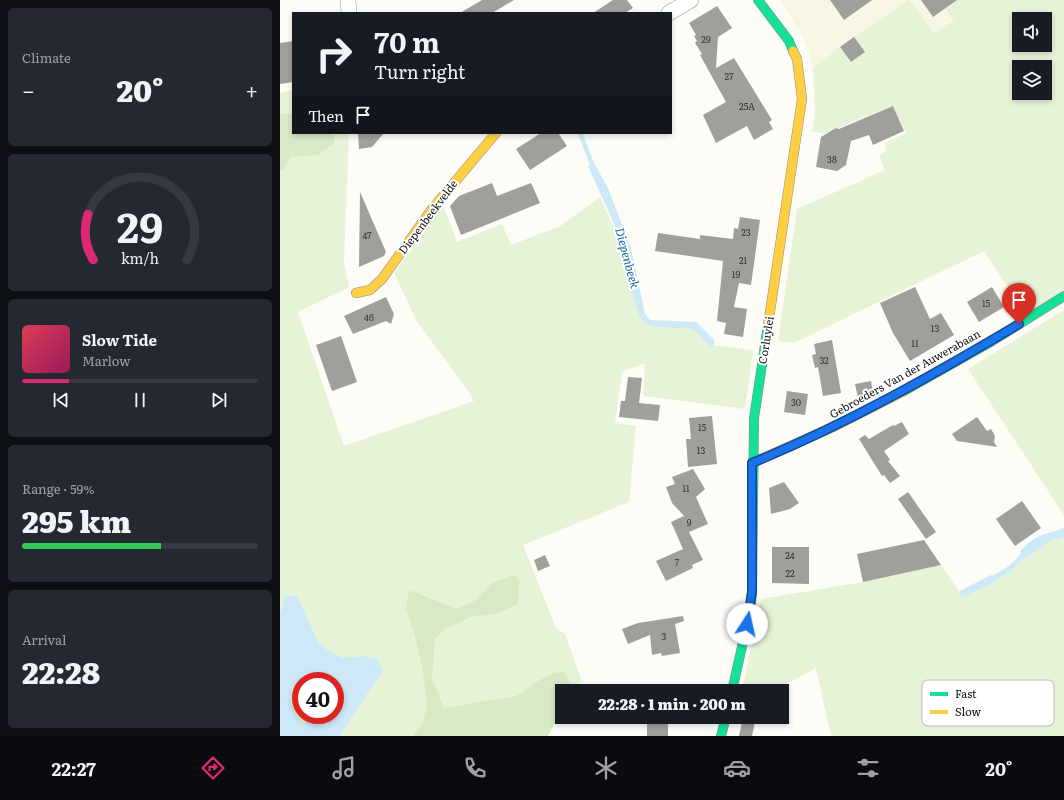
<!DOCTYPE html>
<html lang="en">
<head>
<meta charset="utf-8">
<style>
	body { margin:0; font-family:Literata,serif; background:#242831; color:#f1f3f6; height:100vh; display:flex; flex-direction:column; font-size:15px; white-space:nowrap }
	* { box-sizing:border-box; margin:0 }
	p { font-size:13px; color:#9ea1a6 }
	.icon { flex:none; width:22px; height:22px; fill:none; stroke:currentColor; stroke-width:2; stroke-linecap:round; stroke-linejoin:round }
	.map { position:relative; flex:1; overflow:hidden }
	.side { display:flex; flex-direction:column; gap:8px; padding:8px; background:#0d0f14; width:280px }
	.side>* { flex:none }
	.guide { position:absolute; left:12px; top:12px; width:380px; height:122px; border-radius:0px; box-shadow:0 2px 6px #0003; background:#171b24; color:#f1f3f6; overflow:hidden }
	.tools { position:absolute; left:732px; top:12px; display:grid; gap:8px }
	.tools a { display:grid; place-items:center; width:40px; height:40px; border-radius:0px; background:#171b24; box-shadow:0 2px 6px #0003; font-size:20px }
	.speed { position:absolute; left:12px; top:672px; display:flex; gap:8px; font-size:20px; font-weight:700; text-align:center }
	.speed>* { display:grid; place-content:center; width:52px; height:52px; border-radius:50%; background:#171b24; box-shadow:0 2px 6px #0003; line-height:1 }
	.speed .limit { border:6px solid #d22; background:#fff; color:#111 }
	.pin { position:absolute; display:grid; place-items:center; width:34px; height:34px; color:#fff; margin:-41px -17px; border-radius:50% 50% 50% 0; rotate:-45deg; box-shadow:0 0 4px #0007 }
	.pin .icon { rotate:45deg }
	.me { position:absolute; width:44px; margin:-22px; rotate:10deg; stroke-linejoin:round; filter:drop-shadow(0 0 3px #0008) }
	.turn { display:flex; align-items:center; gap:14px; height:84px; padding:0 16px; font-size:18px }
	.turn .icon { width:52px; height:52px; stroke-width:2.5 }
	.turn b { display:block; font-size:28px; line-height:34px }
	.then { display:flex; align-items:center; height:38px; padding:0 16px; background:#0003; gap:8px; font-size:15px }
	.big { font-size:30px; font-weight:800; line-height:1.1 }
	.side .widget { flex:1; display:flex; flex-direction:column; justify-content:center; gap:6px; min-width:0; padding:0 14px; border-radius:6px; background:#242831 }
	.side .dial { align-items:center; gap:0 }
	.dial svg { height:104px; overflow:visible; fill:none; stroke:#363941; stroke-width:7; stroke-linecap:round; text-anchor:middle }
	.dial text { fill:#f1f3f6; stroke:none }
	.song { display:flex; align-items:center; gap:12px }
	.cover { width:48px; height:48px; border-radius:6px; background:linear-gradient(135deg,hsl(350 70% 55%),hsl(330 70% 35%)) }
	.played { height:4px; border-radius:2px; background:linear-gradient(90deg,#db2777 20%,#363941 20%) }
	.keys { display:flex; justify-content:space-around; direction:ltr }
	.heat { display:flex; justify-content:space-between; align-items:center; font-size:22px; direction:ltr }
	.charge { height:6px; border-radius:3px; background:linear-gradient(90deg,#34c759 59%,#363941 0) }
	.trip { position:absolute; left:275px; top:684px; width:234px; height:40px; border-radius:0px; background:#171b24; box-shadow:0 2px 6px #0003; font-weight:800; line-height:40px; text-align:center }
	.dock { display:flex; height:64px; justify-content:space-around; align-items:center; background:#090b0e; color:#9ea1a6 }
	.dock .icon { width:28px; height:28px }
	.dock .selected { color:#db2777 }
	.dock b { font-size:18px; color:#f1f3f6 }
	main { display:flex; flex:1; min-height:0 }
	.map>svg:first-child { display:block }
	.farmland { fill:#f9f7e4 }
	.green { fill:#e7f3d7; fill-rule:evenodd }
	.forest { fill:#d8eac5 }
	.water { fill:#cde8f7; fill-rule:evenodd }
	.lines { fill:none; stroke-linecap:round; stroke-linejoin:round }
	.stream { stroke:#cde8f7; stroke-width:4.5 }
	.building { fill:#a19f9c }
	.street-casing { stroke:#979795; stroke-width:16 }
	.fast-casing { stroke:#8e8d8b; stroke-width:10 }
	.slow-casing { stroke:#8e8d8b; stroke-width:10 }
	.street { stroke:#fffffe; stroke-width:15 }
	.fast { stroke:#16e098; stroke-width:9 }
	.slow { stroke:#ffcf43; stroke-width:9 }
	.route-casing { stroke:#114b97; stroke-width:10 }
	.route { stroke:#1a73e8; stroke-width:7 }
	.labels { text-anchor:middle; stroke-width:4; stroke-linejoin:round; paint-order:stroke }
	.number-label { font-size:9px; fill:#353434 }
	.street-label { font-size:11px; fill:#111; stroke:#fff }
	.water-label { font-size:12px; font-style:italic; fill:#1768a6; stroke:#fff }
	.key { fill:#fff; stroke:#b8b8b8; stroke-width:1 }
	.key-label { font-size:11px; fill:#111 }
</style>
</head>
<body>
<main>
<section class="side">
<div class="widget"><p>Climate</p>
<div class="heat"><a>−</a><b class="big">20°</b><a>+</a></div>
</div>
<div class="widget dial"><svg viewBox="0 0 100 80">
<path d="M14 69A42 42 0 1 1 86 69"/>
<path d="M14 69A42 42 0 0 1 10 34" stroke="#db2777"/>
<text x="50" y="56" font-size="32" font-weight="700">29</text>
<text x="50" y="72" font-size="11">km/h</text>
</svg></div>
<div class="widget">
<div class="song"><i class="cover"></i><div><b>Slow Tide</b><p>Marlow</p></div></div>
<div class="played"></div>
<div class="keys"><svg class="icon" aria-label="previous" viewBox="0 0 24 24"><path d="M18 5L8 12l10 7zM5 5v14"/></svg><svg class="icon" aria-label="pause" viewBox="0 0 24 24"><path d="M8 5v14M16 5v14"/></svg><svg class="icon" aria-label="next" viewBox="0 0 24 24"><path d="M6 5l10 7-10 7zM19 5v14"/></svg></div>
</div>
<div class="widget"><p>Range · 59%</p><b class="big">295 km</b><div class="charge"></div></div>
<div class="widget"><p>Arrival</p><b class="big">22:28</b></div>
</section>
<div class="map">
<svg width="784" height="736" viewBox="0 0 784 736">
	<rect width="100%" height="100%" fill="#fdfcf7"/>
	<!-- farmland -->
	<path class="farmland" d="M500,0h128l-54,37 11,15 -14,10 -11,-15 -27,21 -5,-19 -9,-19z
		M630,0h47l-12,9 9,11 -20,13z"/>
	<!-- green -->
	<path class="green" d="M628,0h2l24,33 20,-13 -9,-11 12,-9h107v289l-38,26 -42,-64 -190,92 -16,-2 19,-132 88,-39 -6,-14 8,-6 -3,-7 22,-10 -13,-27 -68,27 -13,-1 3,-19 -2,-45 27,-21 11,15 13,-10 -10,-15zM739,19h26v26h-26zM739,67h26v26h-26z
		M13,90v43h56l-5,128 5,26 -51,25 46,134 130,-45 -5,-9 -53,-72 -22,-47 49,-68 14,37 45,-18 9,21 49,-19 40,-29 19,42 18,61 9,22 50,2 16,21 41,5 -8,59 -102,-13 2,-33 -23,9 -7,51 21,3 -7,76 -106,43 33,83 9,6 17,47 -122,55h-180v-643zM21,681h34v34h-34z
		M784,310v205l-96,-146z
		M784,533v203h-233l-15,-68 -43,23h-31l19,-92 102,-17 78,-17 20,29 32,-15 17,-11 15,-15z"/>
	<!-- forest -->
	<path class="forest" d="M0,113l13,2v18h41v10l-16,12 -28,2 -5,11 -5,3z
		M234,575l5,6 -1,23 -22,10 -25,3 -27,12 -9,10 -3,39 12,30 72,-12 27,-18 12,-5 10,-1 8,19h-11v18l-14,27h-135l10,-14 4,-17 -4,-33 -8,-36 -9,-27 3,-19 48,19 19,-9 18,-18z"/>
	<!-- water -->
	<path class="water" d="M314,163l14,25 23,60 14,66 5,6 46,2 18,18v5l-4,1 -17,-17 -40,-3 -8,-3 -5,-6 -9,-27 -8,-46 -35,-78z
		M784,528v9l-15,4 -21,16 -6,-1 -2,-4 2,-3c16,-16 23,-14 42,-21z
		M711,575l6,2 -2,4 -8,5 -23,10 -5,-1 1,-4z
		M5,596h12l21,46 10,9 15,7 21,-2 13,3 6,11 -44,66h-59v-121zM24,678l9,3h22v16l3,2v8l-3,3v5h-8l-24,9c-13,-12 -20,-40 1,-46z"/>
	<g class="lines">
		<!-- stream -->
		<path class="stream" d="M300,133l14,36
			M711,580l19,-12 16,-16"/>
	</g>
	<!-- building -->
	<path class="building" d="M202,0h32l-22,13h-32z
		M333,0h14l6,8 -8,5h-32z
		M550,0h42l-28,20z
		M641,0h36l-24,17z
		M437,6l15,22 -14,9 -2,31 18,-10 38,62 -3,2 4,7 -19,11 -7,-14 -31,17 -13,-28 23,-13 -26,-47 2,-1 -7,-11 2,-2 -3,-5 2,-1 -7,-12z
		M574,37l11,15 -14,10 -11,-15z
		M13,41v41l-13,2v-41z
		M613,106l11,25 -31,14 -4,-10 -18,6 -5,24 -9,6 -21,-4 5,-30 15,-9 3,1z
		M78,133h26l-12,14 -13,2z
		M261,133h17l9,13 -37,24 -14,-21z
		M212,183l5,13 34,-13 9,20 -79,32 -11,-29 9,-10z
		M80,192l26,60 -2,4 -25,11z
		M460,217l20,3 -9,65 -12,-2 -5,24 13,2 -4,28 -19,-3 2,-11 -9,-2 6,-60 -68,-10 3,-18 42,6v-4l33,4 1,-11 4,1z
		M635,287l15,32 11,-6 13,22 -44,26 -17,-28 -13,-30z
		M712,287l12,20 -25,15 -12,-20z
		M106,297l8,17 -3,10 -5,-3 -33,13 -9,-18z
		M61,336l16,46 -25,9 -16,-46z
		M552,340l9,53 -18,3 -5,-29 -3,1 -3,-13 4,-1 -2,-10z
		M348,377l14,1 -3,25 21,2 -2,16 -39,-4 2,-16h4z
		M591,381l2,12 -15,5 -3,-14z
		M507,391l21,3 -3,21 -21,-3z
		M432,416l5,48 -29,3 -2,-28h5l-2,-21z
		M697,417l10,14 4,-2 4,7 -1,6 3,5 -40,-6 -5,-7z
		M622,422l7,12 -25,17 6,9 -2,1 12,15 -10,7 -6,-8 -2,1 -23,-37 6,-4 4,4 24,-14 1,1z
		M413,469l12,20 -9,8 12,27 -19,8 14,28 -11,5 1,3 -27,13 -10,-20 27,-12 -12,-27 13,-6 -12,-13 -6,-16 9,-3 -3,-7z
		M504,482l15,21 -9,6 -19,5 -2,-26z
		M628,492l28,40 -10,7 -28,-40z
		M742,501l19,27 -26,18 -19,-27z
		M644,540l17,25 -78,17 -6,-28z
		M492,547h37v37l-37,-1z
		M265,555l5,11 -12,5 -4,-11z
		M403,616l1,5 -9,3 5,29 -18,3 -1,-3 -9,2 -2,-20 -22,9 -6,-15 16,-6z
		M463,717h13l-4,19h-13z
		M367,722h21v14h-21z"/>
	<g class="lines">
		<defs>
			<path id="street" d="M68,0l1,13
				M389,13l22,-13"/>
			<path id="fast" d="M478,0l31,41 4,10
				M624,391l85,-48 75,-47
				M452,691l18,-80 2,-19 2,-174 14,-93
				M441,736l5,-19"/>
			<path id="slow" d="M76,293l14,-3 12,-11 50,-70 64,-76
				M488,325l34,-226 -5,-40 -4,-8
				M472,463l81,-36 71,-36"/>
		</defs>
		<!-- street casing -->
		<use href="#street" class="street-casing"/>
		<!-- fast casing -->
		<use href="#fast" class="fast-casing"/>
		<!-- slow casing -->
		<use href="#slow" class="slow-casing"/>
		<!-- street -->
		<use href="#street" class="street"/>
		<!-- fast -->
		<use href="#fast" class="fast"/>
		<!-- slow -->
		<use href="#slow" class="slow"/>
	</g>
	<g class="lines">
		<defs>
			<path id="route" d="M467,624l5,-32v-129c93,-38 181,-88 267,-139"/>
		</defs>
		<!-- route casing -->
		<use href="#route" class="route-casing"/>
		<!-- route -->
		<use href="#route" class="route"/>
	</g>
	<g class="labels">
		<!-- number labels -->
		<g class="number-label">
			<text x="426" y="43">29</text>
			<text x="449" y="80">27</text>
			<text x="467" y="110">25A</text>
			<text x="552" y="163">38</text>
			<text x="466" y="236">23</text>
			<text x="87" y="239">47</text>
			<text x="463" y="264">21</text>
			<text x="456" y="278">19</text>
			<text x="706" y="307">15</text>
			<text x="89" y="321">46</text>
			<text x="655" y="332">13</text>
			<text x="635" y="347">11</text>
			<text x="544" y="364">32</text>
			<text x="516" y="406">30</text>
			<text x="422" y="431">15</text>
			<text x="421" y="454">13</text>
			<text x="406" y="492">11</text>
			<text x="409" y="526">9</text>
			<text x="510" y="559">24</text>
			<text x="397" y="566">7</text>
			<text x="510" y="577">22</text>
			<text x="384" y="640">3</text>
		</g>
		<!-- street labels -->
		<g class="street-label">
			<text transform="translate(148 217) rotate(-53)" y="4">Diepenbeekvelde</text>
			<text transform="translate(486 340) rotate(-81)" y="4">Corluylei</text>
			<text transform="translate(625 374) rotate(-29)" y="4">Gebroeders Van der Auwerabaan</text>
		</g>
		<!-- water labels -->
		<g class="water-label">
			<text transform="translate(347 258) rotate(75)" y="4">Diepenbeek</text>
		</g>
	</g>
	<!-- legend -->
	<rect x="642" y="680" width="132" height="46" rx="6" class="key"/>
	<rect x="650" y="692" width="18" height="4" fill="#16e098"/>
	<rect x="650" y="710" width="18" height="4" fill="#ffcf43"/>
	<g class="key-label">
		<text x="675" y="698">Fast</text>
		<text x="675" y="716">Slow</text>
	</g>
</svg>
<div class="tools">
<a><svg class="icon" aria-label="sound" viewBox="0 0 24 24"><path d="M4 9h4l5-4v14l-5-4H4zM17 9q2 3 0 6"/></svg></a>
<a><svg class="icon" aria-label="layers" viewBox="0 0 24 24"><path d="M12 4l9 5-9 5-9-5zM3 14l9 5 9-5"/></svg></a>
</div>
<div class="speed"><div class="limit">40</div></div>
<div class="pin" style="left:739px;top:324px;background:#d93025"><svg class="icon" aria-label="arrive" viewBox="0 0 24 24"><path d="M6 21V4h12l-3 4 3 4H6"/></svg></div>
<svg class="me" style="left:467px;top:624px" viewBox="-20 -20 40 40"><circle r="19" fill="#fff"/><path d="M0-13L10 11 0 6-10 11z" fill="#1a73e8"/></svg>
<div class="trip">22:28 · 1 min · 200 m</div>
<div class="guide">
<div class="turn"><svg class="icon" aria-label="right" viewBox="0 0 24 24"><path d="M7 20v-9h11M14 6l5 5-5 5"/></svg><div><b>70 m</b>Turn right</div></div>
<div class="then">Then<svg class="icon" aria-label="arrive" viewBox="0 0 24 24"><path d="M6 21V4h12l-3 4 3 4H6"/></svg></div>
</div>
</div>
</main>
<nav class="dock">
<b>22:27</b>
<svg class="icon selected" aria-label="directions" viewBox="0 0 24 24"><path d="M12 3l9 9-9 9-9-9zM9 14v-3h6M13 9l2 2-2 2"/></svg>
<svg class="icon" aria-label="music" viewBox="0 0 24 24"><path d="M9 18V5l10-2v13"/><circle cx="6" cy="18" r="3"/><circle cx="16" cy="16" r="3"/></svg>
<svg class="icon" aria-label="phone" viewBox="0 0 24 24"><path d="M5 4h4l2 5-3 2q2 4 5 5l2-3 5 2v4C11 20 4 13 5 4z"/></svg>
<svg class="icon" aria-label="climate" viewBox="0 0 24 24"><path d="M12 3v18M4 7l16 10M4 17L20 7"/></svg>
<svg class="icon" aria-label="car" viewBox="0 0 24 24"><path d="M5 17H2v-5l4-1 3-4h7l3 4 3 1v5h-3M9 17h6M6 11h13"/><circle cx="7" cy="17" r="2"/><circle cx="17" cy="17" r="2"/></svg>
<svg class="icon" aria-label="filters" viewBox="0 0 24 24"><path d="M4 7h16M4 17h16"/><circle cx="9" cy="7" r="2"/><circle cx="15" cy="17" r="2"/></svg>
<b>20°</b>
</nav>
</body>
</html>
